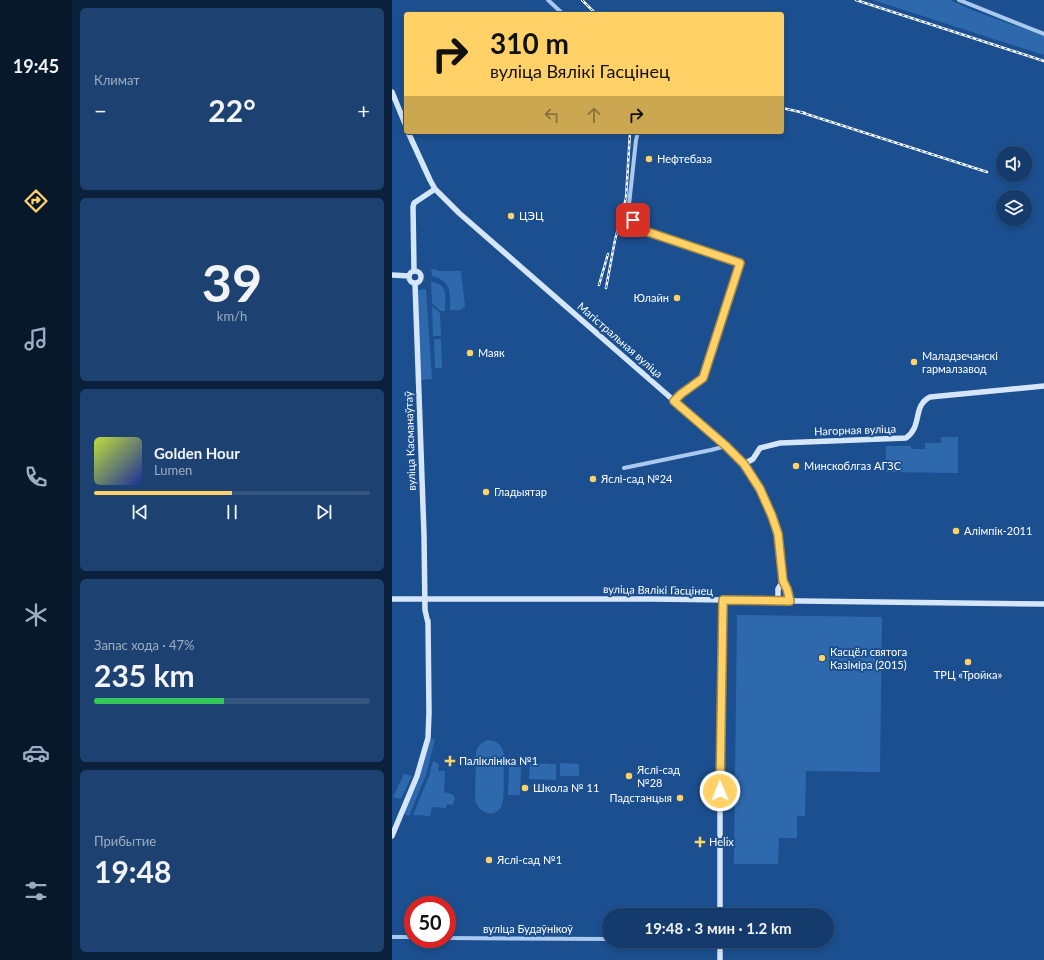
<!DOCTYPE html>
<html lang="ru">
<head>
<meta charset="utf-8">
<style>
	body { margin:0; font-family:Lato,sans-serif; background:#1d4271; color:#f1f3f6; height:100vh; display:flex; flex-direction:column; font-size:15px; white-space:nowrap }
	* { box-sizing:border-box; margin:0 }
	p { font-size:13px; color:#9dadc1 }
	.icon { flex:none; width:22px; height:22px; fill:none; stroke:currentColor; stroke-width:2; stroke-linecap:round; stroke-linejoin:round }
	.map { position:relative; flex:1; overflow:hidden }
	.details { display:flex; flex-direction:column; gap:8px; padding:8px; background:#0b203b; width:320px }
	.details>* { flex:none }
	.guide { position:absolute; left:12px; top:12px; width:380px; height:122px; border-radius:4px; box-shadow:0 2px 6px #0003,0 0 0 1px #33557e; background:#ffd166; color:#111; overflow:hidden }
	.controls { position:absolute; left:604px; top:146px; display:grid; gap:8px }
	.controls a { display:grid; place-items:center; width:36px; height:36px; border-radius:50%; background:#143b6b; box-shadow:0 2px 6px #0003,0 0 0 1px #33557e; font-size:20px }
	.speed { position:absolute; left:12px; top:896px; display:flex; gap:8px; font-size:20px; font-weight:700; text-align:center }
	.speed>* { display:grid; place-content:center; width:52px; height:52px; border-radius:50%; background:#143b6b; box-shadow:0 2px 6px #0003,0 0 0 1px #33557e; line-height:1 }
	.speed .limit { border:6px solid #d22; background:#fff; color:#111 }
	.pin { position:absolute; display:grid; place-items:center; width:34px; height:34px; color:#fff; margin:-17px; border-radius:8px; box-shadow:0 2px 6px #0006 }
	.me { position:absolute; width:44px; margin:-22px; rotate:359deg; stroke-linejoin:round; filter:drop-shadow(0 0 3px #0008) }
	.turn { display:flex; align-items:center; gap:14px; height:84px; padding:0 20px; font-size:18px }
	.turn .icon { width:52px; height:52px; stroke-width:2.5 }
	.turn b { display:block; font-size:28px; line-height:34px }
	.lanes { display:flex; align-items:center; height:38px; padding:0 20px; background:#0003; justify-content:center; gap:20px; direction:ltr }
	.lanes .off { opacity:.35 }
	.big { font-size:30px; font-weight:700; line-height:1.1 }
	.details .widget { flex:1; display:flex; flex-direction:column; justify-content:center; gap:6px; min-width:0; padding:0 14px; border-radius:6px; background:#1d4271 }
	.details .dial { align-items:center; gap:0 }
	.dial b { font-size:52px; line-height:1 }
	.song { display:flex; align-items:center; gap:12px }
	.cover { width:48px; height:48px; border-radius:6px; background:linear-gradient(135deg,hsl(70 70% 55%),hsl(230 70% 35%)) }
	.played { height:4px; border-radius:2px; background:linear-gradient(90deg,#ffd166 50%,#33557e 50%) }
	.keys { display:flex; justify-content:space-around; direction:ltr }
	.heat { display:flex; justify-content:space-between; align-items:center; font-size:22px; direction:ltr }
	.charge { height:6px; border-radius:3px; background:linear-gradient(90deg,#34c759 47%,#33557e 0) }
	.trip { position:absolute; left:210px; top:908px; width:232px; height:40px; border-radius:20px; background:#143b6b; box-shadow:0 2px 6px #0003,0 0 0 1px #33557e; font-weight:700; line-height:40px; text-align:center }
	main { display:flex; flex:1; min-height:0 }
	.tab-bar { display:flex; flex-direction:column; width:72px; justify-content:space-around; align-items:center; background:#08182b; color:#9dadc1 }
	.tab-bar .icon { width:28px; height:28px }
	.tab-bar .current { color:#ffd166 }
	.tab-bar b { font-size:18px; color:#f1f3f6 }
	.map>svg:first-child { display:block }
	.green { fill:#2e69ad }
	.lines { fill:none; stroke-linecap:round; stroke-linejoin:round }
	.street { stroke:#a9c9ee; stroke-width:4 }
	.secondary { stroke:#d6e6fa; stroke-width:5.5 }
	.rail-casing { stroke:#fff; stroke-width:2.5 }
	.rail { stroke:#1b4f8f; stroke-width:1; stroke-dasharray:3; stroke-linecap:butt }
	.route-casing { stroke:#a68842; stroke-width:10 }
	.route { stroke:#ffd166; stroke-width:7 }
	.poi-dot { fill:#ffd166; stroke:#1b4f8f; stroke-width:1.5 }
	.labels { text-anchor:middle; stroke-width:4; stroke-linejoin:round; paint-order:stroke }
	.poi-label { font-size:11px; fill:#fff; stroke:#1b4f8f; text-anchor:start }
	.street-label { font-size:11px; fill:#fff; stroke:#1b4f8f }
</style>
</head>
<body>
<main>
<nav class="tab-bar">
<b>19:45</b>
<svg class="icon current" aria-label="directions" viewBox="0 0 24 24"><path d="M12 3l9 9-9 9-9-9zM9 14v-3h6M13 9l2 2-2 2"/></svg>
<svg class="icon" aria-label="music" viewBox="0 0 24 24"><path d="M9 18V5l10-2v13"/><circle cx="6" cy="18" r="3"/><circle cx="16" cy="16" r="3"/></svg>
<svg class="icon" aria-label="phone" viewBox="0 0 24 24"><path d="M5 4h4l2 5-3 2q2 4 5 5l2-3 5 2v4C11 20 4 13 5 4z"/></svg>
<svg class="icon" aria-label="climate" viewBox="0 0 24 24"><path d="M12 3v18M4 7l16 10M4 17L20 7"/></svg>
<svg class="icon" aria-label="car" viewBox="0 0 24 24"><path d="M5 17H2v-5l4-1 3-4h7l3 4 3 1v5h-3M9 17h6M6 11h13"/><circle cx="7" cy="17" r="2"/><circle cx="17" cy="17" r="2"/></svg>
<svg class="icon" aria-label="filters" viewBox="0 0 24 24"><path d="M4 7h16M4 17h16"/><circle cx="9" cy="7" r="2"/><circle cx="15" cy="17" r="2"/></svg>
</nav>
<section class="details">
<div class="widget"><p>Климат</p>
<div class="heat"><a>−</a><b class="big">22°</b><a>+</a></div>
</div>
<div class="widget dial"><b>39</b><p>km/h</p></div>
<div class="widget">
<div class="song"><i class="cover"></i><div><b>Golden Hour</b><p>Lumen</p></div></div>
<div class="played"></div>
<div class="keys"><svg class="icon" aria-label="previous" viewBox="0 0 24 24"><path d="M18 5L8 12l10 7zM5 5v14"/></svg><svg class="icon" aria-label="pause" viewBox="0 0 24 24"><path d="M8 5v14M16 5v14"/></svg><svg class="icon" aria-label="next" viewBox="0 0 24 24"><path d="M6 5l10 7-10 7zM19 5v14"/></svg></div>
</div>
<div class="widget"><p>Запас хода · 47%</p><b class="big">235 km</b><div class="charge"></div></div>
<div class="widget"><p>Прибытие</p><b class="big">19:48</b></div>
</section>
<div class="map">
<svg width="652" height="960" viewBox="0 0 652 960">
	<rect width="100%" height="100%" fill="#1b4f8f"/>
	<!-- green -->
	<path class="green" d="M481,0h77l27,12 67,24v19z
		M44,269l1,2h24l4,35 -4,4h-11c0,-18 2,-29 -18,-34l-1,-6z
		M39,282c18,2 14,15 14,29h-5l-8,-8z
		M34,289l6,90 -12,1 -2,-90z
		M40,306l8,7 1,23h-8z
		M42,339h7l1,29h-7z
		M549,437h17v36l-72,-1v-26h25v3h14v-6h16z
		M345,615l145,2 -2,155 -74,-1 -1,45h-8v22h-18l-1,26h-44z
		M37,739h6l-9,36 -17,41 -5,-2z
		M95,740c10,0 15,5 17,14 -1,11 1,42 -2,51 -6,15 -25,8 -27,-6l1,-48 4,-7z
		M41,761l6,3 -1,7h7l-1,21 8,2 3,4 -2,7 -6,-1 -1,4 -14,-1 -2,9 -17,-1 16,-39z
		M138,763l26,1v16l-27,-1z
		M168,763l19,1v12h-19z
		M117,767h12l-1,28h-12z
		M12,774l8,2 -11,23 -8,-2z"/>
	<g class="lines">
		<!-- street -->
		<path class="street" d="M156,0l15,14
			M567,0l85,34
			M246,132l-2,8 -8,74 11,13 9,5 92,31 -37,115 -22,16 -7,7
			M232,468l87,-18 15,-4
			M0,937h21
			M55,938l162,1"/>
		<!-- secondary -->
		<path class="secondary" d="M0,92l14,34
			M16,132l22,48 5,9 24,24 267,233 22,24 12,19 13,27 7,28 3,37 4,8 3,12
			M22,270l-1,-63 1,-4 21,-14
			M17 277a6 6 0 1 1 12 0a6 6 0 1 1-12 0Z
			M0,275l17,1
			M23,283l9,252 1,75 3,13
			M352,464l9,-5 7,-11 20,-5 126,-5c17,-12 6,-32 24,-41l114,-11
			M0,599h260l392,5
			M386,600v-11l5,-8
			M0,836l25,-60 11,-38 1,-25 -1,-92
			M328,915v-147l3,-168
			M328,941v19"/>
		<defs>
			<path id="rail" d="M190,0l14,14
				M464,0l188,61
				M390,108l23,5
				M408,112l187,60
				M207,285l9,-31
				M214,288l9,-48 11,-42 4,-66"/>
		</defs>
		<!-- rail casing -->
		<use href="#rail" class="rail-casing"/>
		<!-- rail -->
		<use href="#rail" class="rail"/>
	</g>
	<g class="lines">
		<defs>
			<path id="route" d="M241,220l6,6 9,6 92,31 -37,115 -22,16 -7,7 52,45 18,18 16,25 12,27 6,18 5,47 4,8 3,12 -67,-1 -3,191"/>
		</defs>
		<!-- route casing -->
		<use href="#route" class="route-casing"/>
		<!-- route -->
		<use href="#route" class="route"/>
	</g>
	<!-- markers -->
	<g class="poi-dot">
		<circle cx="257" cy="159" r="4"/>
		<circle cx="119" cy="216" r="4"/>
		<circle cx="285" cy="298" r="4"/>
		<circle cx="78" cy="353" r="4"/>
		<circle cx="522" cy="362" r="4"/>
		<circle cx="404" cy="466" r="4"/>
		<circle cx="201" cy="479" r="4"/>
		<circle cx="94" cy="492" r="4"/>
		<circle cx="564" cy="531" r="4"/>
		<circle cx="430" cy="658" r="4"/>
		<circle cx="576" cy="662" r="4"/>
		<path d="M56 755h4v4h4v4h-4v4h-4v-4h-4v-4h4z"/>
		<circle cx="237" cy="776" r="4"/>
		<circle cx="133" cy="788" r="4"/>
		<circle cx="288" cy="798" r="4"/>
		<path d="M306 836h4v4h4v4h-4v4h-4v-4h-4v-4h4z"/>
		<circle cx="97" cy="860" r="4"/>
	</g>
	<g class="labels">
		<!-- poi labels -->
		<g class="poi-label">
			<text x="265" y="163">Нефтебаза</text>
			<text x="127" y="220">ЦЭЦ</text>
			<text x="277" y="302" text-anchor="end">Юлайн</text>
			<text x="86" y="357">Маяк</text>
			<text x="530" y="360">Маладзечанскі<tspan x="530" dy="13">гармалзавод</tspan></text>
			<text x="412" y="470">Минскоблгаз АГЗС</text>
			<text x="209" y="483">Яслі-сад №24</text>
			<text x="102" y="496">Гладыятар</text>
			<text x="572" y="535">Алімпік-2011</text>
			<text x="438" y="656">Касцёл святога<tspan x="438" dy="13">Казіміра (2015)</tspan></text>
			<text x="576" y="679" text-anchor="middle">ТРЦ «Тройка»</text>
			<text x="67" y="765">Паліклініка №1</text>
			<text x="245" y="774">Яслі-сад<tspan x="245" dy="13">№28</tspan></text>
			<text x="141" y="792">Школа № 11</text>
			<text x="280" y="802" text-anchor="end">Падстанцыя</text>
			<text x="317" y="846">Helix</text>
			<text x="105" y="864">Яслі-сад №1</text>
		</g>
		<!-- street labels -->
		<g class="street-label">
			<text transform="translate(228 340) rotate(41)" y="4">Магістральная вуліца</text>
			<text transform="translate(463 430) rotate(-2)" y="4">Нагорная вуліца</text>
			<text transform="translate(18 441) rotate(-92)" y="4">вуліца Касманаўтаў</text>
			<text transform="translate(266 590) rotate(1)" y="4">вуліца Вялікі Гасцінец</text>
			<text x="136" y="933">вуліца Будаўнікоў</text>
		</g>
	</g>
</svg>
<div class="controls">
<a><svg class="icon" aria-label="sound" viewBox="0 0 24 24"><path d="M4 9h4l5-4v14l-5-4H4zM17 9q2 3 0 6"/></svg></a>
<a><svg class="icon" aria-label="layers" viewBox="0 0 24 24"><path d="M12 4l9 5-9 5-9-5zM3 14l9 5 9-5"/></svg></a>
</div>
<div class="speed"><div class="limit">50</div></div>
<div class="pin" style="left:241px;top:220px;background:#d93025"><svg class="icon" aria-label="arrive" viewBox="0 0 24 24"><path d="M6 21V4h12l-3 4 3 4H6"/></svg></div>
<svg class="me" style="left:328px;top:791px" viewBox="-20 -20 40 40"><circle r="17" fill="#ffd166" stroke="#fff" stroke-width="3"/><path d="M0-11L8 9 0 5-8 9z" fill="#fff"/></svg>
<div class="trip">19:48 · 3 мин · 1.2 km</div>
<div class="guide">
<div class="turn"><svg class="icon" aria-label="right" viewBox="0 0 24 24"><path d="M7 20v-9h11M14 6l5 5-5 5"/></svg><div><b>310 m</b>вуліца Вялікі Гасцінец</div></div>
<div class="lanes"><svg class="icon off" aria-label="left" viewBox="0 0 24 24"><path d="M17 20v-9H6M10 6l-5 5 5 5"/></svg><svg class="icon off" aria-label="ahead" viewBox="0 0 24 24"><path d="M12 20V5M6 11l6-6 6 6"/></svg><svg class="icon" aria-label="right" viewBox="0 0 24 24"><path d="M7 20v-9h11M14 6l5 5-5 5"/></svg></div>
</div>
</div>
</main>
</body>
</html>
